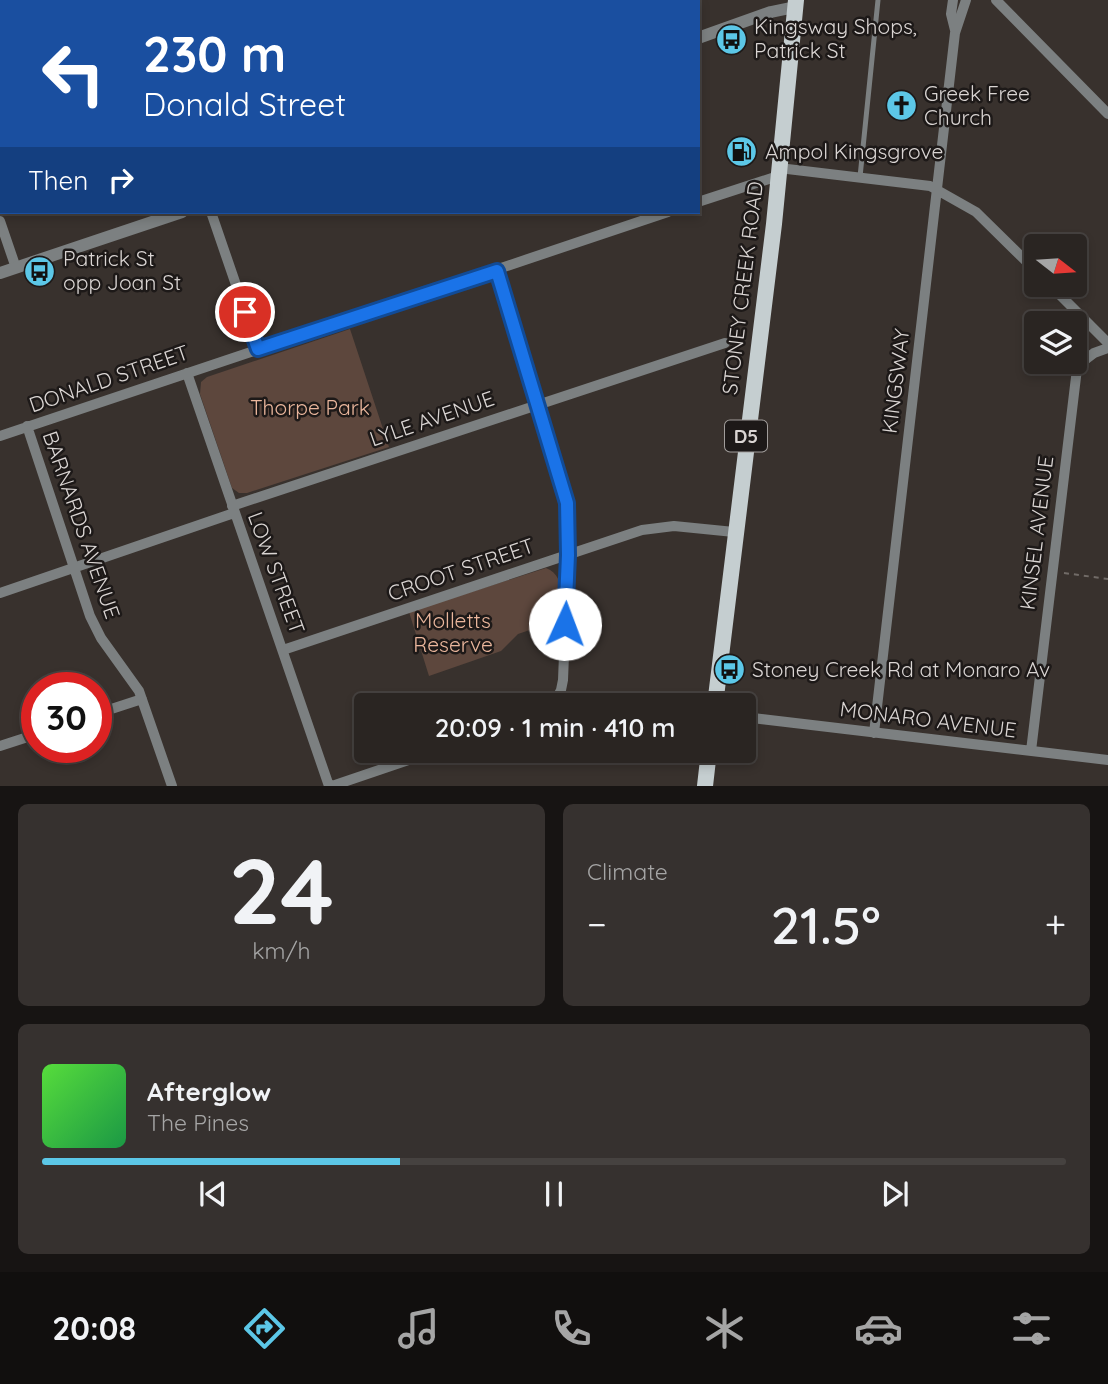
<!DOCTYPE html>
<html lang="en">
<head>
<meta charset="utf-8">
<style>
	body { margin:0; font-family:Quicksand,sans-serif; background:#36312f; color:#f1f3f6; height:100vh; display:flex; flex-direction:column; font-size:26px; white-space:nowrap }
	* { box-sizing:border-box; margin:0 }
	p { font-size:23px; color:#a5a5a5 }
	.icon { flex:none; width:38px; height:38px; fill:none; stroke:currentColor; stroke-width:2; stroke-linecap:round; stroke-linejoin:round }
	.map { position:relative; height:786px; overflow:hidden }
	.panel { display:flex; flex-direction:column; gap:18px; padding:18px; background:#171413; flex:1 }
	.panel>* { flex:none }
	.guide { position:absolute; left:0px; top:0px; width:700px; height:214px; box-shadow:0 4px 10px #0003,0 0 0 2px #464240; background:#1a4fa0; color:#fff; overflow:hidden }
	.needle { width:46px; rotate:107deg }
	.fabs { position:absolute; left:1024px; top:234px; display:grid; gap:14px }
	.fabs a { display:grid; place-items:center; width:63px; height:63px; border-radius:7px; background:#2a2522; box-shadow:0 4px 10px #0003,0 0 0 2px #464240; font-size:35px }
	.speed { position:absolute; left:21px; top:672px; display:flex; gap:14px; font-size:35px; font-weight:700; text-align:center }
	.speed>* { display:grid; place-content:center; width:91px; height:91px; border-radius:50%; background:#2a2522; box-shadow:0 4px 10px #0003,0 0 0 2px #464240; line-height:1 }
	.speed .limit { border:10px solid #d22; background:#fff; color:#111 }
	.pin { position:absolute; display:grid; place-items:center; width:60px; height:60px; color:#fff; margin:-30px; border:4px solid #fff; border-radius:50%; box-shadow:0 2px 7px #0007 }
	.me { position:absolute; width:77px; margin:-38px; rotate:2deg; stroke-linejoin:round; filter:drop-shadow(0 0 5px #0008) }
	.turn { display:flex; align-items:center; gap:24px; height:147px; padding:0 28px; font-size:32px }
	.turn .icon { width:91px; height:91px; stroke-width:2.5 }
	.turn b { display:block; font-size:49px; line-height:60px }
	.then { display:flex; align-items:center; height:66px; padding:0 28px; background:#0003; gap:14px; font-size:26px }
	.big { font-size:52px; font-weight:600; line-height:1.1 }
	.panel .tile { flex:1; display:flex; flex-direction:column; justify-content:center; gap:10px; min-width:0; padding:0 24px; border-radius:10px; background:#36312f }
	.panel .dial { align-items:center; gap:0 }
	.dial b { font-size:91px; line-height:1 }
	.song { display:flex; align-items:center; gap:21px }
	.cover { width:84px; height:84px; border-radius:10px; background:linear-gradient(135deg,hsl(110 70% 55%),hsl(140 70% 35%)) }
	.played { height:7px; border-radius:4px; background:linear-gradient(90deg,#5cc7e7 35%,#464240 35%) }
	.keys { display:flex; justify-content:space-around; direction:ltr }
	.heat { display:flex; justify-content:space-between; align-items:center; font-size:38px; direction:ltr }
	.panel .tiles { flex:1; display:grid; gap:18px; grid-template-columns:1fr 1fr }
	.tile:last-child { grid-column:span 2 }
	.trip { position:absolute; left:354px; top:693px; width:402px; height:70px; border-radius:7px; background:#2a2522; box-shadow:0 4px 10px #0003,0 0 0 2px #464240; font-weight:600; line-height:70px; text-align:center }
	.menu { display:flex; height:112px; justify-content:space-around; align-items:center; background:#110f0e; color:#a5a5a5 }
	.menu .icon { width:49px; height:49px }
	.menu .active { color:#5cc7e7 }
	.menu b { font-size:32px; color:#f1f3f6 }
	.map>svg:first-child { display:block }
	.green { fill:#5d473d }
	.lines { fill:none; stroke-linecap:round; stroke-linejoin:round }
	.path { stroke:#716b67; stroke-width:2; stroke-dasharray:5 5; stroke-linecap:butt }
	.service { stroke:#7c8081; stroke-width:5 }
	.minor { stroke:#7c8081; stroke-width:10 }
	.tertiary { stroke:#7c8081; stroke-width:12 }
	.primary { stroke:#c5ced0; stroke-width:16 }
	.route-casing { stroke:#114b97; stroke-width:18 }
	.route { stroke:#1a73e8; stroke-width:12 }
	.labels { text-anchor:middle; stroke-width:5; stroke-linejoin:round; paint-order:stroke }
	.shield { fill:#1d1918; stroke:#a19d9b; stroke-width:2 }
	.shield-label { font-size:19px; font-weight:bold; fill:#dad5d3 }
	.poi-label { font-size:21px; fill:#dad5d3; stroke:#1d1918; text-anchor:start }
	.street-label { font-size:21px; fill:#dad5d3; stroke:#1d1918 }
	.park-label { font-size:21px; fill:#eab69c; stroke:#1d1918 }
</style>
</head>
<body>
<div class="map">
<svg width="1108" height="786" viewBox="0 0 1108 786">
	<rect width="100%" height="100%" fill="#38312d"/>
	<!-- green -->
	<path class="green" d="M350,329l39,118 -142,46h-8l-7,-5 -32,-94 1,-12 6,-5z
		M546,568c21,8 14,34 13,52l-41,14 -17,17 -72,25 -20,-64z"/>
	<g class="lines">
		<!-- path -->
		<path class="path" d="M1064,573l44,6"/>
		<!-- service -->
		<path class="service" d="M860,177l18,-177"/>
		<!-- minor -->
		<path class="minor" d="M94,0v2
			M263,0v2
			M432,0l1,2
			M601,0v2
			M953,0l-2,14 4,16
			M996,0l112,114
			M779,168l151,18 46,26 60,59
			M698,202l80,-26
			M211,212l47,137
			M0,221l16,47
			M497,271l70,232 1,52 -5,125 -2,10 -8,15
			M1050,285l58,58
			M1077,366l17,-13 14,-5
			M187,373l142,413
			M27,426l63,190 11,22 38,53 33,95
			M0,436l668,-224
			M232,506l493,-163
			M0,593l234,-80
			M283,650l359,-120 32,-4 60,6
			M96,714l46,-15
			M744,717l364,43
			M874,733l81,-700 11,-33
			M0,746l37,-12
			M1031,751l52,-432
			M332,786l103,-35"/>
		<!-- tertiary -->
		<path class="tertiary" d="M698,38l73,-26 24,-5
			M0,273l182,-61"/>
		<!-- primary -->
		<path class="primary" d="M715,705l59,-481 22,-224
			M705,786l4,-35"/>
	</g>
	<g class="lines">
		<defs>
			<path id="route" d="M245,312l13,37 239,-78 70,232 1,52 -3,69"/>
		</defs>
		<!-- route casing -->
		<use href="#route" class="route-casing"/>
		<!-- route -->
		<use href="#route" class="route"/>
	</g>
	<!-- icons -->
	<defs>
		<symbol id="bus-disc" viewBox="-11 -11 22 22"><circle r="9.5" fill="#5cc7e7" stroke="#1d1918"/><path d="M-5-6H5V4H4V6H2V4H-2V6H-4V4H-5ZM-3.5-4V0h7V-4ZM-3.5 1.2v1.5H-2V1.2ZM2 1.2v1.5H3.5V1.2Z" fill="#111"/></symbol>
		<symbol id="church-disc" viewBox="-11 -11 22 22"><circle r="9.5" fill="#5cc7e7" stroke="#1d1918"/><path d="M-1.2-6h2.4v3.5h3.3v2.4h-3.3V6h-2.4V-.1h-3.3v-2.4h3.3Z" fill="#111"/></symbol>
		<symbol id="fuel-disc" viewBox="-11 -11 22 22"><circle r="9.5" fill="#5cc7e7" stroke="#1d1918"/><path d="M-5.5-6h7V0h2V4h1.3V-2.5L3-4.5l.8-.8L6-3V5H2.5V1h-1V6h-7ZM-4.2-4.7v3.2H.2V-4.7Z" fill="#111"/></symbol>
	</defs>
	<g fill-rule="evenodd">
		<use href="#bus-disc" x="714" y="22" width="35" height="35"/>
		<use href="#church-disc" x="884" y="88" width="35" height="35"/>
		<use href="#fuel-disc" x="724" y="134" width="35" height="35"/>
		<use href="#bus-disc" x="22" y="254" width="35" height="35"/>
		<use href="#bus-disc" x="712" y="652" width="35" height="35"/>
	</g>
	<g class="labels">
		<!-- shield labels -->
		<rect class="shield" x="725" y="420.5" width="42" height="31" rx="5"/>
		<g class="shield-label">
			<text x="746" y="443">D5</text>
		</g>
		<!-- poi labels -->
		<g class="poi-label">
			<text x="754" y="34">Kingsway Shops,<tspan x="754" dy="24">Patrick St</tspan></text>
			<text x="924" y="101">Greek Free<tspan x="924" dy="24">Church</tspan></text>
			<text x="765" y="159">Ampol Kingsgrove</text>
			<text x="63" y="266">Patrick St<tspan x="63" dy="24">opp Joan St</tspan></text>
			<text x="752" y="677">Stoney Creek Rd at Monaro Av</text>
		</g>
		<!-- street labels -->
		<g class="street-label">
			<text transform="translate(743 288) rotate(-83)" y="7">STONEY CREEK ROAD</text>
			<text transform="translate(109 379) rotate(-19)" y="7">DONALD STREET</text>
			<text transform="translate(896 381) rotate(-83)" y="7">KINGSWAY</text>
			<text transform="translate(432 419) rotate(-19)" y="7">LYLE AVENUE</text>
			<text transform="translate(81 525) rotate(71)" y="7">BARNARDS AVENUE</text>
			<text transform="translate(1037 533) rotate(-83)" y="7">KINSEL AVENUE</text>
			<text transform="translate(461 570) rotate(-19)" y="7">CROOT STREET</text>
			<text transform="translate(276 573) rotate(70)" y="7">LOW STREET</text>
			<text transform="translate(928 720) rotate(7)" y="7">MONARO AVENUE</text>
		</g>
		<!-- park labels -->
		<g class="park-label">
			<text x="310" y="415">Thorpe Park</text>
			<text x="453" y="628">Molletts<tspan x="453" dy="24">Reserve</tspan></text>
		</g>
	</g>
</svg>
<div class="fabs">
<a><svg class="needle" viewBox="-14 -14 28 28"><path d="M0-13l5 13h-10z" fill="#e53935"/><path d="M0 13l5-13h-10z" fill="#a5a5a5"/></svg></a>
<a><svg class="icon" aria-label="layers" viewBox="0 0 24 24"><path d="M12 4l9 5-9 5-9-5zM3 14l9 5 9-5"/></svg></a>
</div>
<div class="speed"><div class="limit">30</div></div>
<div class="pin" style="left:245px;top:312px;background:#d93025"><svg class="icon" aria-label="arrive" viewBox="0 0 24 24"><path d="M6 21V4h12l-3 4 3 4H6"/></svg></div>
<svg class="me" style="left:565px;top:624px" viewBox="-20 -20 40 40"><circle r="19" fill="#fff"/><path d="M0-13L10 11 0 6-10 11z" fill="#1a73e8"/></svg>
<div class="trip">20:09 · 1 min · 410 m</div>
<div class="guide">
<div class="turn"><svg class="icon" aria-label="left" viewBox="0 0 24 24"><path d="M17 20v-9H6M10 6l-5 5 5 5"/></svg><div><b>230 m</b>Donald Street</div></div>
<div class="then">Then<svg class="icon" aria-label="right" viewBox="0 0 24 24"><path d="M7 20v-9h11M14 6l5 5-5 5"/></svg></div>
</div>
</div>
<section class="panel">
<div class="tiles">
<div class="tile dial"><b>24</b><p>km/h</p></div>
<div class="tile"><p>Climate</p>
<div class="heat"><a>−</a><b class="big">21.5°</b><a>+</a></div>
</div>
<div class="tile">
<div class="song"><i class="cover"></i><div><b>Afterglow</b><p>The Pines</p></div></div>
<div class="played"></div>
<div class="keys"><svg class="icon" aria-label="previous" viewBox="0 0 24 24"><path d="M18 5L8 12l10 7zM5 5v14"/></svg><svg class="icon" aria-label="pause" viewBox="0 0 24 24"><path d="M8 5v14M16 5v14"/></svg><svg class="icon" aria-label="next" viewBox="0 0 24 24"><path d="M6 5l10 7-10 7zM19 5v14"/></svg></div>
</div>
</div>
</section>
<nav class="menu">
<b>20:08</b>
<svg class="icon active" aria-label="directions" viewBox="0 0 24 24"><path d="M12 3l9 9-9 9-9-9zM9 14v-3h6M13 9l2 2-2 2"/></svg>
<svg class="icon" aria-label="music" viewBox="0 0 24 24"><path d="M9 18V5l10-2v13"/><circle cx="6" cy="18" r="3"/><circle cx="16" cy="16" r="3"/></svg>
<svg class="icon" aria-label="phone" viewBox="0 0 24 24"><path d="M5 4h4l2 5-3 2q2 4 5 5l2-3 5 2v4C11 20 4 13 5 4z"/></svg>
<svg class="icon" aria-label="climate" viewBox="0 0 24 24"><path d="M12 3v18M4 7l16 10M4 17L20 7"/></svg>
<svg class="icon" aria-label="car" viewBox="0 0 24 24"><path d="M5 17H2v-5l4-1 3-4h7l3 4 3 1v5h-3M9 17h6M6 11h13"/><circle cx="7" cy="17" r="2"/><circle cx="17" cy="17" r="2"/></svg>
<svg class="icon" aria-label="filters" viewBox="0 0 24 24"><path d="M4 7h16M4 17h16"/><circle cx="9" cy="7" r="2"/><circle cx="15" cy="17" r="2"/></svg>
</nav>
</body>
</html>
